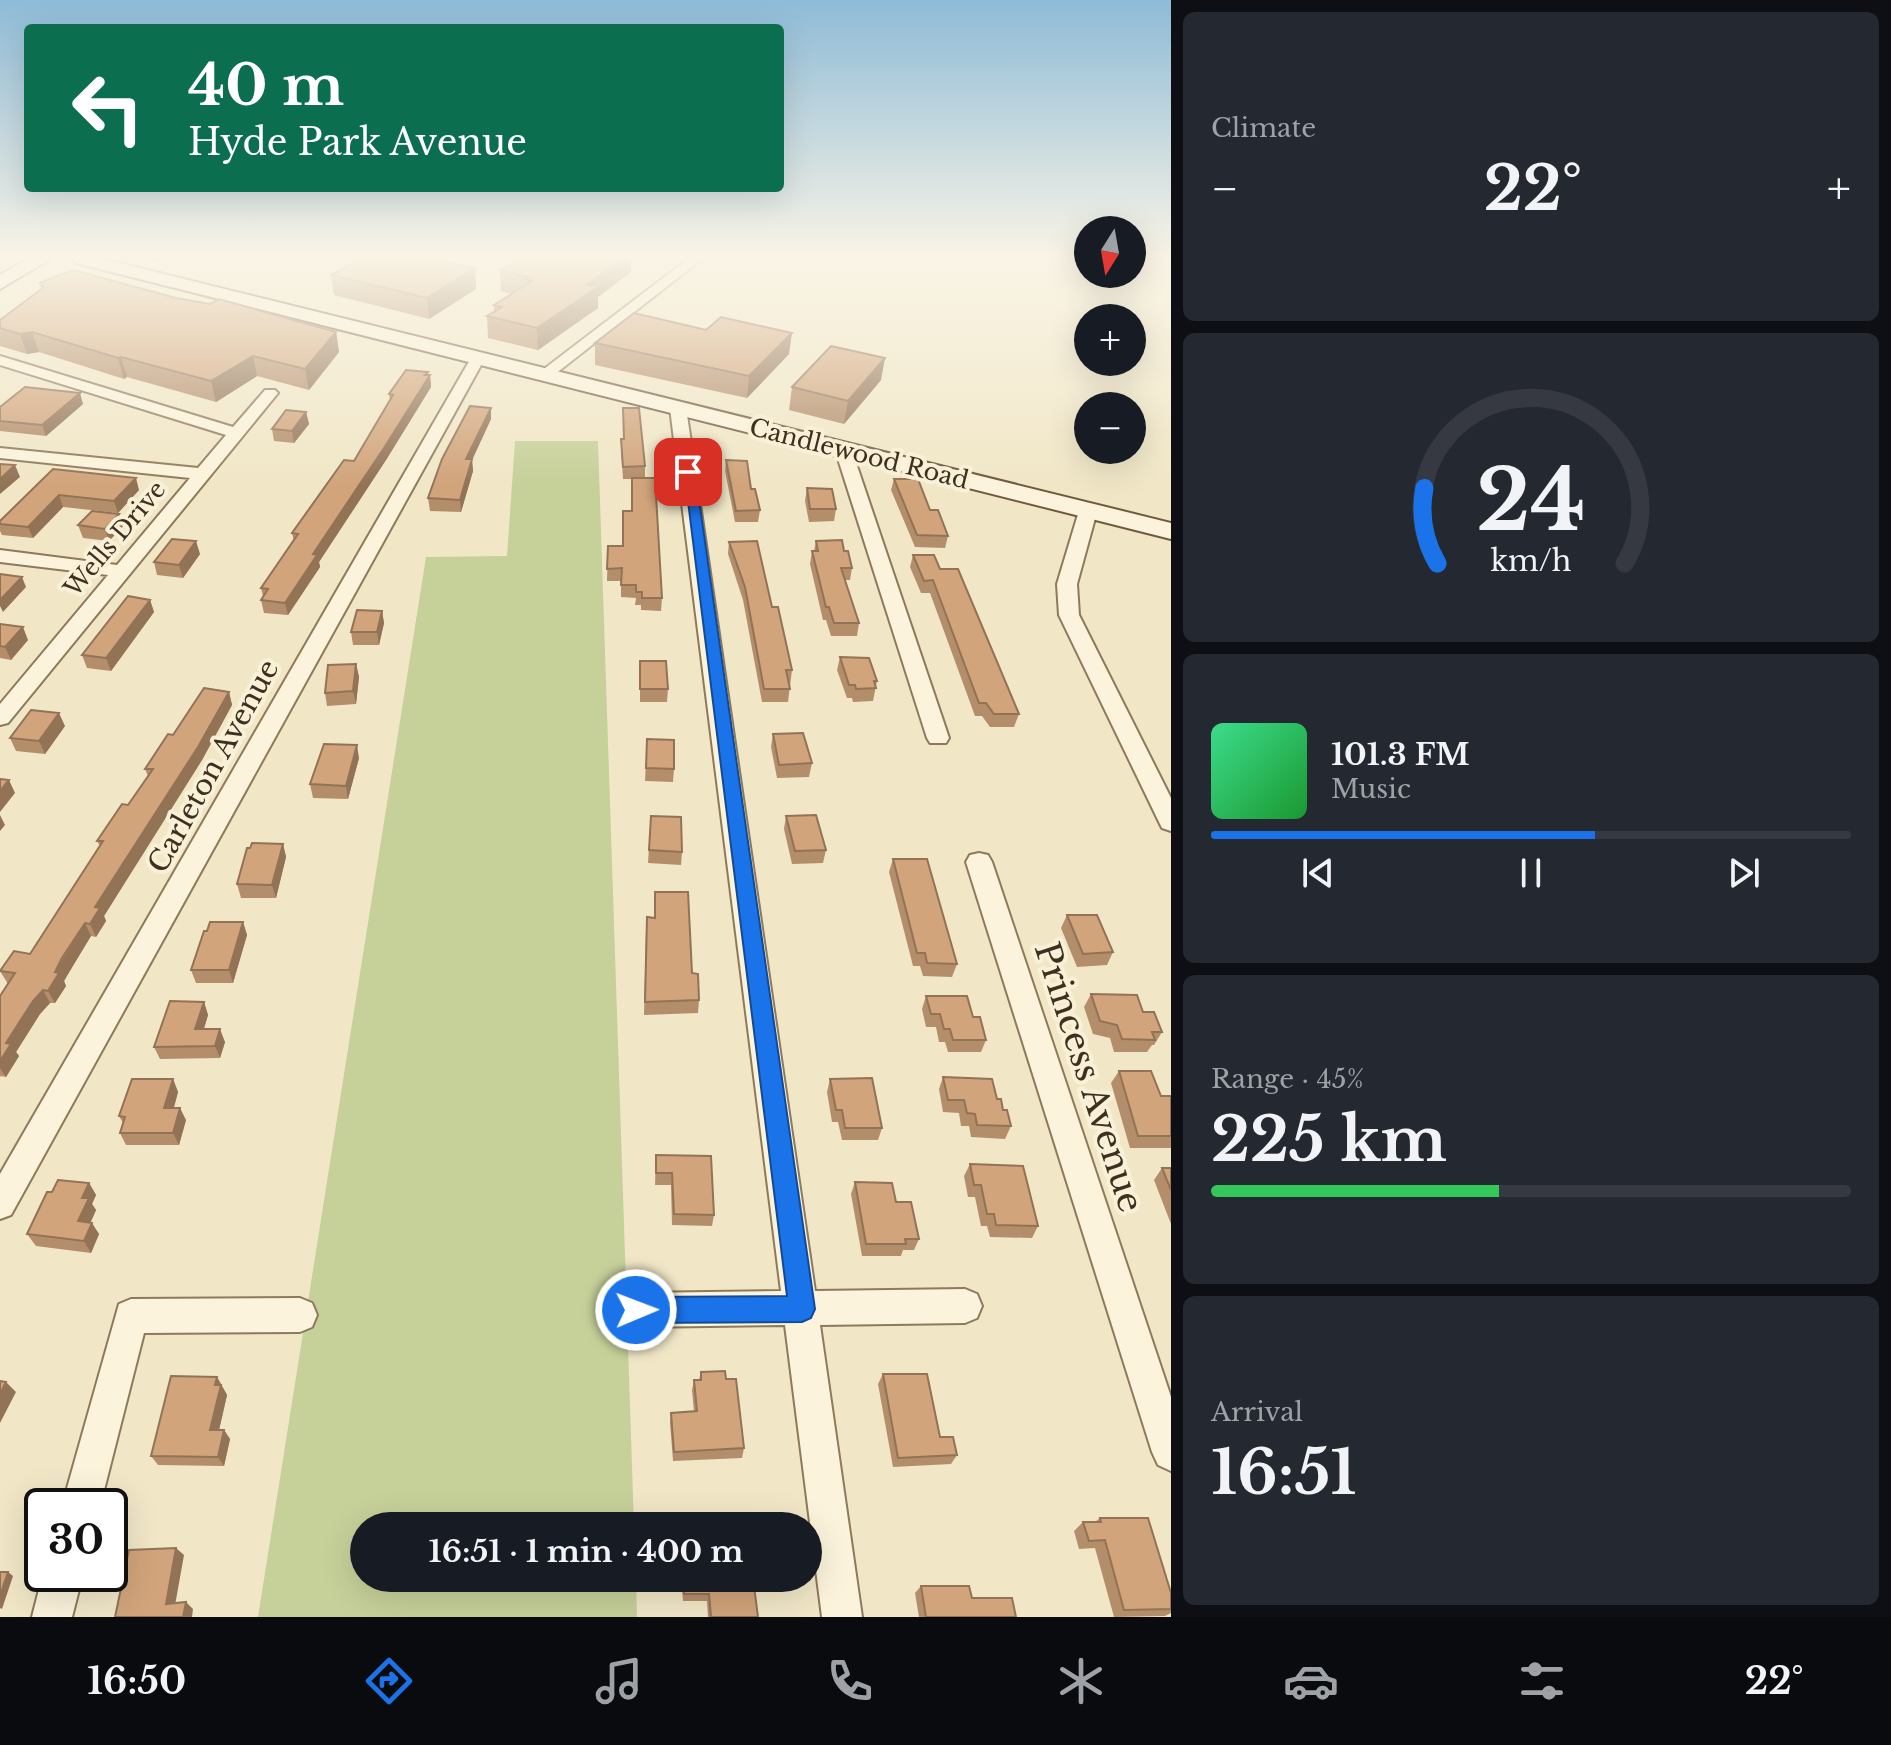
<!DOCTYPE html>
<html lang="en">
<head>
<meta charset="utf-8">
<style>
	body { margin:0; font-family:"Libre Baskerville",serif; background:#242831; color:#f1f3f6; height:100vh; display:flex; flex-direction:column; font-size:30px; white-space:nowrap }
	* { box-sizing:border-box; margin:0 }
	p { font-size:26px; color:#9ea1a6 }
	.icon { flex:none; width:44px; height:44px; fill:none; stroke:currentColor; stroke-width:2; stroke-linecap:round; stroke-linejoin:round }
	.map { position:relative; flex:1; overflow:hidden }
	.panel { display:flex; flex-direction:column; gap:12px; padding:12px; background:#0d0f14; width:720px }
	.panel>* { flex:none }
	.top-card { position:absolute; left:24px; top:24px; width:760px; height:168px; border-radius:8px; box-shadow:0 8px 32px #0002; background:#0b6e4f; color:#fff; overflow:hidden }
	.needle { width:52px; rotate:191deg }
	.controls { position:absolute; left:1074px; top:216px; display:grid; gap:16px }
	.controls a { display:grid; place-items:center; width:72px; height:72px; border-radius:50%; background:#171b24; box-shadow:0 8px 32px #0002; font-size:40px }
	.speed { position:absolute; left:24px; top:1488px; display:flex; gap:16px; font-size:40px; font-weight:700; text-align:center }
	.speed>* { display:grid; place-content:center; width:104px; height:104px; border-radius:50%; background:#171b24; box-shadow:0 8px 32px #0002; line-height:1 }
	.speed .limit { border:4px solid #111; border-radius:12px; background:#fff; color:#111 }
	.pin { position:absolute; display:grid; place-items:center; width:68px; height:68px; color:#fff; margin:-34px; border-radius:16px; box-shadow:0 4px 12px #0006 }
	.me { position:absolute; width:88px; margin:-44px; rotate:89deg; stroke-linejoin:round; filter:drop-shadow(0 0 6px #0008) }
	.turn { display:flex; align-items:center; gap:28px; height:168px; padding:0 32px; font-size:36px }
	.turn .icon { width:104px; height:104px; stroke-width:2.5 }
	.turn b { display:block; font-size:56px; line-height:68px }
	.big { font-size:60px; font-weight:700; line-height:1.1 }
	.panel .widget { flex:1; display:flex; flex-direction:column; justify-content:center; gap:12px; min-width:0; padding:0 28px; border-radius:12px; background:#242831 }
	.panel .dial { align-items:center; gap:0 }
	.dial svg { height:208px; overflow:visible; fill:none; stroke:#363941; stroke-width:7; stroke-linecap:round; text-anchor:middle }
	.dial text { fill:#f1f3f6; stroke:none }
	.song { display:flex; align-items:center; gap:24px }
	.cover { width:96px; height:96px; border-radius:12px; background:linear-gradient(135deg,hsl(150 70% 55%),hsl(130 70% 35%)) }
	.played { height:8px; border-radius:4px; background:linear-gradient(90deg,#1a73e8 60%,#363941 60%) }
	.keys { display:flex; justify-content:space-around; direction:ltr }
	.heat { display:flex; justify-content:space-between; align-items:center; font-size:44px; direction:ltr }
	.charge { height:12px; border-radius:6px; background:linear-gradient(90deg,#34c759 45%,#363941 0) }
	.trip { position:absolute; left:350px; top:1512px; width:472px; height:80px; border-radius:40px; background:#171b24; box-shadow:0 8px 32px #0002; font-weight:700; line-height:80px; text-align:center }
	.tabs { display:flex; height:128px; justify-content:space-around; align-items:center; background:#090b0e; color:#9ea1a6 }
	.tabs .icon { width:56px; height:56px }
	.tabs .active { color:#1a73e8 }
	.tabs b { font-size:36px; color:#f1f3f6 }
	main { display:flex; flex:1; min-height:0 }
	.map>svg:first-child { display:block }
	.green { fill:#c6d099 }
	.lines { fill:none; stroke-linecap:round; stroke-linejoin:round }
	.street-casing { stroke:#8e795b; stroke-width:4 }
	.secondary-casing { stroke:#705a3e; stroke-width:4 }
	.street { fill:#fbf3db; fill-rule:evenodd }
	.secondary { fill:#fbf3db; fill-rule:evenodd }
	.wall { fill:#b48d6a }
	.shaded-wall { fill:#927356 }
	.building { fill:#d1a47b; stroke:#927356; stroke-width:2 }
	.route { fill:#1a73e8; stroke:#114b97; stroke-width:2 }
	.labels { text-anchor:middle; stroke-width:8; stroke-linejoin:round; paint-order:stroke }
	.far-street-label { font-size:24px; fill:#3e301f; stroke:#f8f0d7 }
	.street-label { font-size:28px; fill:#3e301f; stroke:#f8f0d7 }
	.near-street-label { font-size:34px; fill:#3e301f; stroke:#f8f0d7 }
</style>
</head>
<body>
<main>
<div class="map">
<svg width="1171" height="1617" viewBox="0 0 1171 1617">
	<rect width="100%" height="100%" fill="#f1e7c7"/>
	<!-- green -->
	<path class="green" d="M515,441h83l36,1085h-270v52h272l1,39h-379l168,-1060 81,-1z"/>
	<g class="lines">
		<defs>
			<path id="street" d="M688,259h14l-152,119h-10v-6z
				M478,354l7,4 -474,857 -11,4v-45l471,-816z
				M0,356l233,71 32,-37h10l3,3 -270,330 -8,2v-21l108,-129 -108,-13v-12l117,15 73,-87 -190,-20v-10l198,20 28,-33 -226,-70z
				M678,403l8,5 129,883 150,-2 12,5 5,12 -5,12 -12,5 -145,2 42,292h-40l-37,-292 -149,2 -12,-5 -5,-12 5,-12 12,-5 145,-2 -111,-883z
				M833,442l21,15 95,281 -3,5h-16l-3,-5 -89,-279 -13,-12z
				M1088,506l9,5 -20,73 2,31 92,183v33l-9,-3 -3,-6 -100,-207 -2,-31 22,-73z
				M979,853l9,2 4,7 179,535v74l-13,-6 -6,-13 -186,-590 4,-7z
				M300,1298l12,5 5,12 -5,12 -12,5 -156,1 -44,173h-38l57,-202 12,-5z
				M43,1574h40l-11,43h-40z"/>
			<path id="secondary" d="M28,259h22l-50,30v-14z
				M73,259h30l1068,264v16l-1095,-276z"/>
		</defs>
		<!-- street casing -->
		<use href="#street" class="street-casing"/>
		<!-- secondary casing -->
		<use href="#secondary" class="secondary-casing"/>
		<!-- street -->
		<use href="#street" class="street"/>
		<!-- secondary -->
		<use href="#secondary" class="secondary"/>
	</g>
	<!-- wall -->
	<path class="wall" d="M135,259h31l-5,3z
		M519,259h112v13l-33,25v11l-60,42 -50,-12 -1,-22 7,-4v-7l18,-11 -11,-3 -1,-21z
		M475,268l1,21 -47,30 -95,-24 -3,-20z
		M40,283l136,15 160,34 3,20 -30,38 -52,-14 -41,26 -89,-25 -3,2 -85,-27 -12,2 -27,-8v-26l42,-31z
		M706,330l83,24 -42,44 -152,-33v-22z
		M428,375h2l1,12 -45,73 -67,102 1,5 -32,48 -24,-2 -3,-13 2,-4 -2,-8 33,-47 -2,-8 62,-72 36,-61 -1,-6z
		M881,380l-37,44 -55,-14 3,-23z
		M83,404l-37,32 -46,-5v-24z
		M623,408l22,58v12l17,120 -1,13 -20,-1v-5h-6l1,-7 -15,-1v-16h-14l1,-35h15l8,-35 1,-32h-9l-2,-28v-12h2z
		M306,412l3,12 -15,19 -20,-2 -2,-12z
		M491,419l-19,41 1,11 -12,41 -31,-1 -2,-13z
		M726,460l25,29 9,21 -2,12h-23l-10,-51z
		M53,469l86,21 -21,23 -55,-6 -30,31 -31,-3 -2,-4v-10z
		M894,479l36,31 18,26 -3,12 -30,-1 -24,-57z
		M807,488l29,21 -2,12 -25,1 -4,-21z
		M119,514l4,12 -14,15 -26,-3 -5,-13z
		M816,541l28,10 8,17 -2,12h-5l14,43 -2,13h-26l-5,-16h-3l-13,-56 2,-13h2z
		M729,542l43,65 20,63 -4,32h-26l-19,-102 -15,-46z
		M200,554l-17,24 -26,-3 -3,-13z
		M913,555l27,14 79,145 -5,13h-24l-8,-11h-7l-45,-123h-9l-11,-26z
		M150,600l4,12 -43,59 -24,-3 -5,-13z
		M382,611l2,12 -5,22h-26l-2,-13z
		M0,624l28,16 -17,20 -11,-2z
		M840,657l37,24 -4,20 -20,1 -1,-4h-5l-10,-28z
		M640,661l28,28 -1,13h-27z
		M356,664l3,13 -3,27 -29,2 -2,-13z
		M229,692l3,13 -30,55 -98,156 2,5 -10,16 -5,-1 -22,35 -5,10 2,5 -11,17h-5l-10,11 -24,38 3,4 -13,21 -5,-1 -1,1v-81l8,-12 -8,-13 30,-17 70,-108 -3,-5 31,-36 20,-29 -3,-7 28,-34z
		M65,726l-20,28 -29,-3 -6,-13z
		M773,734l39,29 -3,14 -32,1 -6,-31z
		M647,739l27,30 -1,13 -28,-1z
		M359,758l-11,41 -35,-1 -3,-14z
		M651,816l31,36 -1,13 -33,-2z
		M786,816l40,34 -3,13 -31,1 -8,-35z
		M283,844l3,13 -10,41h-35l-4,-14z
		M893,859l64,105 -5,13 -29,-1 -3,-10h-7l-24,-94z
		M655,892l37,81 7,27 -1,13 -54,2 2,-85 8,-12z
		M1067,915l46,37 -6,13 -30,2 -16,-39z
		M243,922l4,13 -14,48h-37l-5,-13 16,-39z
		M1091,994l52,18 19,20 -8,13h-2l-5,7h-33l-4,-14 -17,-4 -9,-27z
		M926,996l47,21 13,23 -5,12h-33l-3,-10h-6l-3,-15h-10l-4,-18z
		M204,1002l4,13 -4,14 21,13 -5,16 -60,1 -6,-12z
		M1119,1071l42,25h10v52h-41l-19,-65z
		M943,1077l54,22 14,27 -6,13 -34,-2 -2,-11h-8l-2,-13 -16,-1 -4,-23z
		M173,1079l5,13 -4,16 12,12 -7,25h-53l-6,-12 3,-10 -4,-7z
		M830,1079l52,49 -4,12h-36l-4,-18h-6l-5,-30z
		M656,1155l58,60 -2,11 -40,-1 -1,-40h-16z
		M970,1164l68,62 -6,12 -42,-1 -3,-11h-6l-6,-29h-7l-4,-21z
		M1162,1168h9v56l-17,-44z
		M855,1182l41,20 23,37 -5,11h-11l-2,6h-39l-11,-62z
		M89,1183l7,12 -4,9 4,6 -6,13 9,11 -8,19 -55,-7 -9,-12 25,-42z
		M701,1372l25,7 18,69 -2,10 -69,3 -3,-39 1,-9 23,-1 -2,-22 2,-10h5z
		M883,1374l74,81 -6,9 -58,3 -15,-83z
		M217,1377l10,18 -8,35h5l6,9 -6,27 -66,-1 -7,-9z
		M1100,1518l71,75v20l-6,3 -51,1 -19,-69 -16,1 -5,-18 9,-9h12z
		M681,1578h72l5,39h-50l-1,-16h-24z
		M921,1586l95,31h-97l-4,-24z"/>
	<!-- shaded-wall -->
	<path class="shaded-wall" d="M622,259h9v13l-33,25v11l-60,42 -1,-22 50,-43z
		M475,268l1,21 -47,30 -2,-21z
		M32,332l7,20 -12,2 -7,-20z
		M336,332l3,20 -30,38 -4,-21z
		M792,333l-3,21 -42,44 2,-22z
		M253,356l4,20 -41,26 -5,-21z
		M121,357l6,20 -3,2 -6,-21z
		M885,358l-4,22 -37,44 4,-23z
		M428,372v6l2,-3 1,12 -45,73 -67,102 1,5 -32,48 -3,-12 28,-49z
		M80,393l3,11 -37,32 -4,-11z
		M491,408v11l-19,41 1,11 -12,41 -1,-12 6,-41z
		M306,412l3,12 -15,19 -2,-12z
		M15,465l5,12 -20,17v-15z
		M136,478l3,12 -21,23 -4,-12z
		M59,495l4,12 -30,31 -5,-11z
		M119,514l4,12 -14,15 -4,-12z
		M196,541l4,13 -17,24 -4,-13z
		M22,577l4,10 -23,25 -3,-6v-6z
		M150,600l4,12 -43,59 -5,-13z
		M382,611l2,12 -5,22 -2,-13z
		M23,627l5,13 -17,20 -6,-13z
		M356,664l3,13 -3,27 -3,-13z
		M229,692l3,13 -30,55 -98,156 2,5 -10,16 -6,-13 5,-17z
		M59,713l6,13 -20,28 -6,-13z
		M357,745l2,13 -11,41 -2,-13z
		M9,780l6,13 -15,19v-21z
		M0,815l5,10 -5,6z
		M283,844l3,13 -10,41 -4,-13z
		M243,922l4,13 -14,48 -4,-13z
		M85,923l6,13 -27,45 2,5 -11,17 -7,-12 7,-19z
		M43,990l7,13 -10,11 -24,38 3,4 -13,21 -6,-9v-7l6,-18 27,-42z
		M204,1002l4,13 -8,26 -5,-12z
		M220,1029l5,13 -5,16 -5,-12z
		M173,1079l5,13 -8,28 -6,-12z
		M180,1108l6,12 -7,25 -6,-12z
		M89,1183l7,12 -4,9 4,6 -10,23 -8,-12 4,-23z
		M92,1223l7,11 -8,19 -7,-12z
		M217,1377l10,18 -10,44 -7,-9z
		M6,1382l10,10 -16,31v-29z
		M224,1430l6,9 -6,27 -6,-9z
		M176,1548l8,7 -10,56 -8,-7z
		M8,1572l5,4 -11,33 -2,-1v-12z
		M186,1602l7,7 -1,8h-9z"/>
	<!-- building -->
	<path class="building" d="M360,259h72l43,9 -48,30 -96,-23z
		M519,259h103l-35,26 11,2 -61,41 -50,-12 15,-9 -8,-2 38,-24 -8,-2 4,-2 -28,-7z
		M73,270l103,28 34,6 9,-5 117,33 -31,37 -52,-13 -42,25 -90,-24 -3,1 -86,-26 -12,2 -20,-6v-8l43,-32 -3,-5z
		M634,313l72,17 15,-13 71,16 -43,43 -154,-33z
		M831,346l54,12 -37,43 -56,-14z
		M406,370l22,2 -3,3h5l-46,73 -71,106 4,1 -32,48 -24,-3 7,-11 -7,-1 37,-54 -6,-1 52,-73 10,1 39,-66 -4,-1z
		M25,387l55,6 -38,32 -42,-4v-14z
		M470,406l21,2 -25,51h6l-12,41 -32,-2 14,-39z
		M623,408h16l6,58 -22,1 -2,-28h3z
		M286,410l20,2 -14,19 -20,-2z
		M726,460l21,1 4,28h4l5,21 -24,1z
		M0,464l15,1 -15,14z
		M53,469l83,9 -22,23 -55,-6 -31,32 -28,-3v-3z
		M632,478h23l7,120h-20v-6h-6v-7h-15l1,-17 -15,1 1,-23h15v-35h9z
		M894,479h24l12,31h8l10,26 -31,-1z
		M807,488l25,1 4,20h-26z
		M92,511l27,3 -14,15 -27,-4z
		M172,539l24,2 -17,24 -25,-3z
		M842,540l2,11h4l4,17h-11l18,55h-25l-5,-16h-3l-14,-56h6l-2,-10z
		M757,541l15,66h6l14,63h-6l4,19h-26l-19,-102 -16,-45z
		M913,555h21l6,14h18l61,145h-25l-8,-11h-7l-46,-123 -9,1z
		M0,574l22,3 -22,23z
		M128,596l22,4 -44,58 -24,-3z
		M357,610l25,1 -5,21h-26z
		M0,624l23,3 -18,20 -5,-1z
		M840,657l29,1 8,23h-3l2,7 -20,1 -1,-4h-6z
		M640,661h26l2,28h-28z
		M356,664l-3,27 -28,2 3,-28z
		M204,688l25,4 -31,55 -103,160 5,1 -10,16 -5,-1 -23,35 -7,14 4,1 -11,18 -5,-1 -10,11 -27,42 5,1 -11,17v-65l15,-23 -15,-2 14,-20 16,3 73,-113h-6l25,-37 6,1 25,-36h-8l23,-35 5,1z
		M31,710l28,3 -20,28 -29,-3z
		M803,733l9,30 -33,2 -6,-31z
		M647,739l27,1v29l-28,-1z
		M324,744l33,1 -11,41 -36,-2z
		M0,779l9,1 -9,11z
		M816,815l10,35 -31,1 -9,-35z
		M651,816l30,1 1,35 -33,-2z
		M252,843l31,1 -11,41 -35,-1 10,-36h3z
		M893,859h34l30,105 -30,-1 -2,-10h-8z
		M655,892h33l4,81 6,1 1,26 -54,2 2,-85 8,1z
		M1067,915h30l16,37 -30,2z
		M210,922h33l-14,48h-38l13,-39h3z
		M1091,994l46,1 6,17h11l8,20h-10l3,8 -33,-1 -5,-14 -17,-4z
		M926,996h41l6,21h7l6,23h-33l-3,-11h-6l-4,-15h-9z
		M170,1001l34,1 -9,27h25l-5,17 -61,1z
		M1119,1071h32l10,25h10v40h-33z
		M943,1077l49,2 5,20h4l2,11h4l4,16 -34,-1 -2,-11 -8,-1 -3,-13h-16z
		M872,1078l10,50h-37l-3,-18h-6l-6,-31z
		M132,1079h41l-9,29h16l-7,25h-53l5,-16 -6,-1z
		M656,1155l55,1 3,59 -40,-1 -2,-41h-16z
		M970,1164l53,2 15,60 -42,-1 -2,-11h-7l-6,-29h-7z
		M1162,1168h9v22z
		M58,1180l31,3 -7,15h7l-11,23 14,2 -8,18 -57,-7 20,-42h5z
		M855,1182l37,1 4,19h15l8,37h-14l1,5h-40z
		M725,1371l1,8h10l8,69 -70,4 -3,-39 26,-2 -3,-31h7v-8z
		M883,1374h44l13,63h13l4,18 -59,3z
		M171,1376l46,1 -2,8h6l-11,45h14l-6,27 -67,-1z
		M0,1381l6,1 -6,12z
		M1100,1518h48l23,75v16l-47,1 -19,-70 -16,1 -6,-19h18z
		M176,1548l-10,56 20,-2 -3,15h-68l14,-67z
		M0,1572h8l-8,24z
		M683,1578h70l5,39h-47l-2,-23h-25z
		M921,1586h48l3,12h40l4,19h-90z"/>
	<!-- sky -->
	<linearGradient id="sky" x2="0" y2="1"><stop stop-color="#8ebbd7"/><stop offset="0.53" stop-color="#f9f4e6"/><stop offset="1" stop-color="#f9f4e6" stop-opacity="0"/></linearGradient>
	<rect width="1171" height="485" fill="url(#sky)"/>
	<!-- route -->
	<path class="route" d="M684,469l11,3 120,837 -4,9 -9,4 -166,1 -9,-3 -4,-10 4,-9 9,-4 151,-1z"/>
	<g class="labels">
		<!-- far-street labels -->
		<g class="far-street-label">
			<text transform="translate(859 454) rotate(14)" y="8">Candlewood Road</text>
			<text transform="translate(115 539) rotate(-50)" y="8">Wells Drive</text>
		</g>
		<!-- street labels -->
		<g class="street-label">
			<text transform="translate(213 766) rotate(-61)" y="10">Carleton Avenue</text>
		</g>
		<!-- near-street labels -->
		<g class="near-street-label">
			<text transform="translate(1089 1077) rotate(72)" y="12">Princess Avenue</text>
		</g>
	</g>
</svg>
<div class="controls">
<a><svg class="needle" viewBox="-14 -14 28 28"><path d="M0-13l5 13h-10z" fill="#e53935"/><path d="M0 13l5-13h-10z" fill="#9ea1a6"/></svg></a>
<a>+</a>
<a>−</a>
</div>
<div class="speed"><div class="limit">30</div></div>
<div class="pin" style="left:688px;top:472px;background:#d93025"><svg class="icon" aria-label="arrive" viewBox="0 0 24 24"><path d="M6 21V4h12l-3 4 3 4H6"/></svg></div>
<svg class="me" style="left:636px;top:1310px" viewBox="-20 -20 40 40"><circle r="17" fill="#1a73e8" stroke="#fff" stroke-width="3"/><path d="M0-11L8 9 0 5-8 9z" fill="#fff"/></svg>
<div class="trip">16:51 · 1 min · 400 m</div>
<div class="top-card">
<div class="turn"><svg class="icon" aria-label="left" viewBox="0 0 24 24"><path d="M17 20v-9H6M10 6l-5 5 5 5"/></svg><div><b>40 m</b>Hyde Park Avenue</div></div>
</div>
</div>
<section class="panel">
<div class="widget"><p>Climate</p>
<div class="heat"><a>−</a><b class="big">22°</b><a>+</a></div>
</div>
<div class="widget dial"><svg viewBox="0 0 100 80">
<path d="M14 69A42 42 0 1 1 86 69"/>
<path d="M14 69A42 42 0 0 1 9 40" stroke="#1a73e8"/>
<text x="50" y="56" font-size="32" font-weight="700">24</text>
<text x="50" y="72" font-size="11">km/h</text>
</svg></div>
<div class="widget">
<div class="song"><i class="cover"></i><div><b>101.3 FM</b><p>Music</p></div></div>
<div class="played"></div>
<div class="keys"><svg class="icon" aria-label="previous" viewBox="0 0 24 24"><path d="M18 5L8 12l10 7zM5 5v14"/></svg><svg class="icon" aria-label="pause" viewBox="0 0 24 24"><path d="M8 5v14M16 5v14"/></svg><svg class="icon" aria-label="next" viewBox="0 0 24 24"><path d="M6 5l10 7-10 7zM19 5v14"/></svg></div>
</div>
<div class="widget"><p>Range · 45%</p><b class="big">225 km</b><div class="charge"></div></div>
<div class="widget"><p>Arrival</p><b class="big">16:51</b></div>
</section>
</main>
<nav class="tabs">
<b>16:50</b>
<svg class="icon active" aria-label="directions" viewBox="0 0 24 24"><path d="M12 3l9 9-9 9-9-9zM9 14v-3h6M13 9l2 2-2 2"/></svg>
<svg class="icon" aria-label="music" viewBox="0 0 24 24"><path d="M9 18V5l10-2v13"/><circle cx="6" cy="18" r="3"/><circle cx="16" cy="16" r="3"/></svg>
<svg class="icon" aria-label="phone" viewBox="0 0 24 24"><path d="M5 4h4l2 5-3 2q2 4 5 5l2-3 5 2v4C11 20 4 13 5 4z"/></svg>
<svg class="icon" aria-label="climate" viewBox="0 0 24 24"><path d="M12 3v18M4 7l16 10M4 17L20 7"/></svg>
<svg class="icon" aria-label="car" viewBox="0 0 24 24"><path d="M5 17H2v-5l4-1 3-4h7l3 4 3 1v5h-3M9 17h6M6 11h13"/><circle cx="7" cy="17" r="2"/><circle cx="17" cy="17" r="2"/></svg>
<svg class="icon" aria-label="filters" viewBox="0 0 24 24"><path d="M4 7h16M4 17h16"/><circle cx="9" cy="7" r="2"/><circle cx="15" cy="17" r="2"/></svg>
<b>22°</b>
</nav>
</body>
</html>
